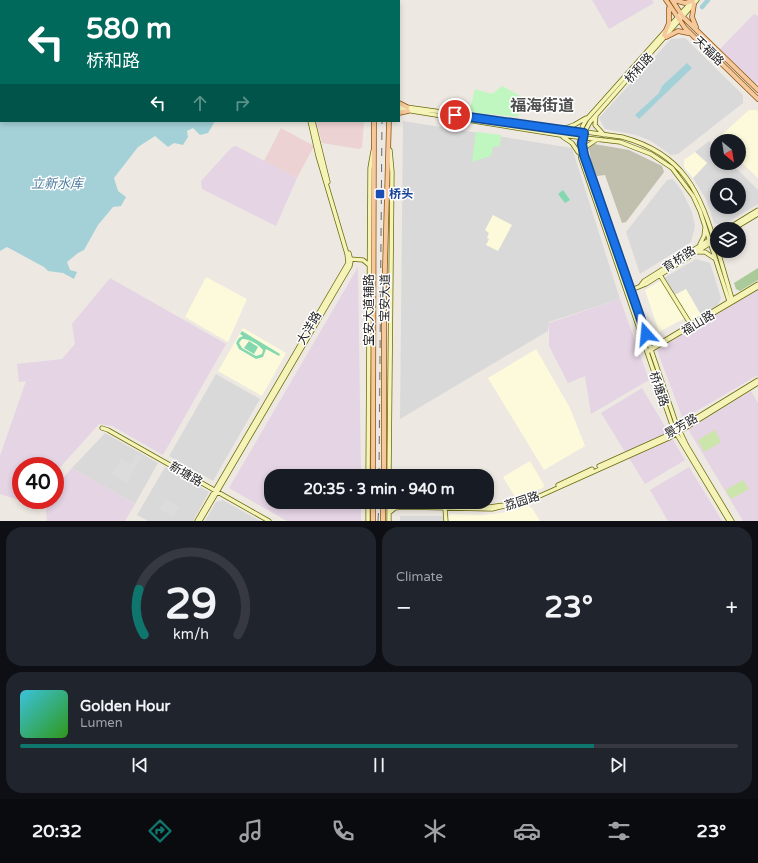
<!DOCTYPE html>
<html lang="en">
<head>
<meta charset="utf-8">
<style>
	body { margin:0; font-family:"Varela Round","Noto Sans SC",sans-serif; background:#20242c; color:#f1f3f6; height:100vh; display:flex; flex-direction:column; font-size:15px; white-space:nowrap }
	* { box-sizing:border-box; margin:0 }
	p { font-size:13px; color:#9ea1a6 }
	.icon { flex:none; width:22px; height:22px; fill:none; stroke:currentColor; stroke-width:2; stroke-linecap:round; stroke-linejoin:round }
	.map { position:relative; height:521px; overflow:hidden }
	.details { display:flex; flex-direction:column; gap:6px; padding:6px; background:#0d0f14; flex:1 }
	.details>* { flex:none }
	.banner { position:absolute; left:0px; top:0px; width:400px; height:122px; box-shadow:0 2px 6px #0003; background:#00695c; color:#fff; overflow:hidden }
	.needle { width:26px; rotate:150deg }
	.fabs { position:absolute; left:710px; top:134px; display:grid; gap:8px }
	.fabs a { display:grid; place-items:center; width:36px; height:36px; border-radius:50%; background:#171b24; box-shadow:0 2px 6px #0003; font-size:20px }
	.speed { position:absolute; left:12px; top:457px; display:flex; gap:8px; font-size:20px; font-weight:700; text-align:center }
	.speed>* { display:grid; place-content:center; width:52px; height:52px; border-radius:50%; background:#171b24; box-shadow:0 2px 6px #0003; line-height:1 }
	.speed .limit { border:6px solid #d22; background:#fff; color:#111 }
	.pin { position:absolute; display:grid; place-items:center; width:34px; height:34px; color:#fff; margin:-17px; border:2px solid #fff; border-radius:50%; box-shadow:0 1px 4px #0007 }
	.me { position:absolute; width:44px; margin:-22px; rotate:342deg; stroke-linejoin:round; filter:drop-shadow(0 0 3px #0008) }
	.turn { display:flex; align-items:center; gap:14px; height:84px; padding:0 20px; font-size:18px }
	.turn .icon { width:52px; height:52px; stroke-width:2.5 }
	.turn b { display:block; font-size:28px; line-height:34px }
	.lanes { display:flex; align-items:center; height:38px; padding:0 20px; background:#0003; justify-content:center; gap:20px; direction:ltr }
	.lanes .off { opacity:.35 }
	.big { font-size:30px; font-weight:800; line-height:1.1 }
	.details .tile { flex:1; display:flex; flex-direction:column; justify-content:center; gap:6px; min-width:0; padding:0 14px; border-radius:16px; background:#20242c }
	.details .dial { align-items:center; gap:0 }
	.dial svg { height:104px; overflow:visible; fill:none; stroke:#363941; stroke-width:7; stroke-linecap:round; text-anchor:middle }
	.dial text { fill:#f1f3f6; stroke:none }
	.song { display:flex; align-items:center; gap:12px }
	.cover { width:48px; height:48px; border-radius:6px; background:linear-gradient(135deg,hsl(190 70% 55%),hsl(110 70% 35%)) }
	.played { height:4px; border-radius:2px; background:linear-gradient(90deg,#0f766e 80%,#363941 80%) }
	.keys { display:flex; justify-content:space-around; direction:ltr }
	.heat { display:flex; justify-content:space-between; align-items:center; font-size:22px; direction:ltr }
	.details .tiles { flex:1; display:grid; gap:6px; grid-template-columns:1fr 1fr }
	.tile:last-child { grid-column:span 2 }
	.trip { position:absolute; left:264px; top:469px; width:230px; height:40px; border-radius:16px; background:#171b24; box-shadow:0 2px 6px #0003; font-weight:800; line-height:40px; text-align:center }
	.tab-bar { display:flex; height:64px; justify-content:space-around; align-items:center; background:#090b0e; color:#9ea1a6 }
	.tab-bar .icon { width:28px; height:28px }
	.tab-bar .active { color:#0f766e }
	.tab-bar b { font-size:18px; color:#f1f3f6 }
	.map>svg:first-child { display:block }
	.residential { fill:#dad9d9; fill-rule:evenodd }
	.commercial { fill:#edd2d3 }
	.industrial { fill:#e5d4e4 }
	.education { fill:#fdfadb }
	.construction { fill:#c1bfae }
	.grass { fill:#cce5aa }
	.forest { fill:#abca99 }
	.park { fill:#c0f6c0 }
	.pitch { fill:#83d8b0; fill-rule:evenodd }
	.parking { fill:#dcdcdc }
	.water { fill:#a4d1d8 }
	.lines { fill:none; stroke-linecap:round; stroke-linejoin:round }
	.river { stroke:#a4d1d8; stroke-width:4.5 }
	.secondary-casing { stroke:#696b0b; stroke-width:5 }
	.primary-casing { stroke:#8b5508; stroke-width:5.5 }
	.secondary { stroke:#f5f3b7; stroke-width:3.5 }
	.primary { stroke:#f6c89e; stroke-width:4 }
	.rail { stroke:#6a6a6a; stroke-width:1; stroke-dasharray:8 8; stroke-linecap:butt }
	.route-casing { stroke:#114b97; stroke-width:10 }
	.route { stroke:#1a73e8; stroke-width:7 }
	.transit-dot { fill:#1a4fb4; stroke:#fff; stroke-width:1.5 }
	.labels { text-anchor:middle; stroke-width:3; stroke-linejoin:round; paint-order:stroke }
	.street-label { font-size:12px; fill:#1c1c1c; stroke:#fff }
	.transit-label { font-size:12px; font-weight:bold; fill:#164399; stroke:#fff; text-anchor:start }
	.water-label { font-size:13px; font-style:italic; fill:#4b7b9e; stroke:#fff }
	.district-label { font-size:16px; font-weight:bold; fill:#4f4f4f; stroke:#fff }
</style>
</head>
<body>
<div class="map">
<svg width="758" height="521" viewBox="0 0 758 521">
	<rect width="100%" height="100%" fill="#ede8e2"/>
	<!-- residential -->
	<path class="residential" d="M685,38l58,57v8l-65,51 -7,1 -20,-14 -15,-6 -31,-6 -6,-11 72,-79z
		M403,121l169,27 48,151 -71,23 -1,9 -148,88z
		M709,141l8,9v13h14l27,27v14l-35,21 -9,-2 -8,-24 -13,-21 14,-15 -12,-11zM717,185h22v22h-22z
		M673,179l9,12 10,21 3,14 -4,16 -51,32 -14,-42 41,-52z
		M696,259l14,4 11,35 -3,7 -17,10 -15,-26 -11,6 -11,-17z
		M216,374l44,25 -47,82 -44,-25z
		M105,433l53,30 -23,41 -63,-36z
		M165,467l44,25 -16,29h-45l-11,-6z
		M223,500l37,21h-55l11,-19z
		M400,516h44v5h-44z"/>
	<!-- commercial -->
	<path class="commercial" d="M316,121h48l-2,26 -3,2 -37,-6z
		M281,128l33,18 -17,32 -33,-17z"/>
	<!-- industrial -->
	<path class="industrial" d="M592,0h60l2,3 -45,26z
		M754,14l4,2v66l-2,2 -36,-35z
		M236,146l61,32 -21,48 -74,-37 -1,-8 31,-34z
		M358,267l3,209h-90v26h90v19h-74l-58,-33z
		M110,278l116,66 -63,111 -51,-29 -13,-2 -44,49v-7h-34v34h18l-2,6 -37,-12v-38l26,-75 -7,1 -2,-18 45,-5 13,-15 -3,-20z
		M758,290v85l-75,44 -26,-69z
		M620,299l29,81 -58,34 -6,-38 -17,7 -19,-37v-23z
		M642,388l43,72 -40,24 -44,-71z
		M751,391l7,12v118h-15l-55,-92z
		M689,467l33,54h-54l-18,-31z
		M72,468l63,36 -10,17h-78l-1,-10 2,-11h7v-13z"/>
	<!-- education -->
	<path class="education" d="M749,110h7l2,1v67l-19,-18v-19l-23,-1z
		M695,152l12,11 -14,15 -9,-11v-7z
		M493,215l19,10 -14,26 -12,-6 3,-6 -2,-1 2,-5 -4,-3z
		M206,277l41,22 -19,43 -43,-25z
		M662,280l23,38 -26,14 -14,-42z
		M686,289l15,26 -10,6 -16,-26z
		M243,328l43,25 -24,43 -44,-25z
		M536,349l34,59 15,38 -41,24 -56,-92z
		M530,461l14,24 -1,3 -28,9 -12,-20z
		M527,505l5,3 8,13h-92v-4l3,-3 33,1 17,-2z"/>
	<!-- construction -->
	<path class="construction" d="M594,144l35,6 33,16 2,6 -38,50 -4,1 -17,-48 -8,1 -5,-11 -3,-16 1,-3z"/>
	<!-- grass -->
	<path class="grass" d="M715,430l6,12 -17,10 -6,-12z
		M743,480l6,9 -18,10 -5,-9z"/>
	<!-- forest -->
	<path class="forest" d="M758,268v12l-18,11 -4,-2 -2,-6z"/>
	<!-- park -->
	<path class="park" d="M502,86l22,12 -6,19 -49,-5 6,-23 17,5z
		M476,132l25,3 -1,11 -7,1 -2,9 -19,6z"/>
	<!-- pitch -->
	<path class="pitch" d="M563,190l7,10 -5,3 -7,-9z
		M242,331l38,23 -1,2 -13,-7 -3,8 -7,2 -17,-10 -3,-6 3,-5 4,-2 -3,-2zM242,339c7,-1 17,6 21,11l-1,4 -6,2 -14,-8 -3,-5z
		M249,341l9,6 -4,7 -10,-6z"/>
	<!-- parking -->
	<path class="parking" d="M136,454l6,3 -15,26 -15,-9 9,-15 10,5z
		M165,499l14,8 -6,10 -14,-8z"/>
	<!-- water -->
	<path class="water" d="M25,0h227l1,1h-228z
		M687,63l5,5 -53,51 -4,-4 24,-22 3,-7z
		M0,108l1,13h214l-7,12 -8,2 -7,-7 -6,3 1,6 -5,8 -9,-2 -6,4 -13,-11 -17,11 -24,31 4,13 8,6 -5,9 -8,1 -15,18 -14,25 -6,3 -11,9 3,8 7,2 -3,7 -11,-6 -15,-2 -4,-4 -37,-20 -7,4z"/>
	<g class="lines">
		<!-- river -->
		<path class="river" d="M702,7l6,-7"/>
		<defs>
			<path id="secondary" d="M286,0l3,1
				M297,0l3,1
				M372,0v1
				M393,0v1
				M697,0l-107,122 -6,11 -2,14 94,276 11,23 45,75
				M692,1l-106,119c-8,12 -8,25 -5,39l92,269 56,93
				M399,106l223,31c63,17 78,56 95,112
				M399,109l161,26 60,7 31,12 21,14 21,28 7,15 29,90 3,1
				M596,115l-1,10 9,10
				M313,121l15,61
				M563,129l11,-4 12,-7
				M563,137l9,6 6,9
				M584,152l3,-6 9,-6
				M727,229l31,-19
				M733,229l25,-15
				M700,244l4,-8 1,-8
				M718,251l14,48
				M697,252h8l9,6
				M350,259l13,1 6,5
				M660,275l31,50
				M641,285l3,-4 73,-46
				M631,290l15,-6 71,-45
				M649,350l109,-66
				M649,351l109,-64
				M102,428l6,2 161,91
				M599,466l71,-32 88,-54
				M368,476l2,-308 3,-17
				M389,476l3,-304 -2,-22
				M558,485l34,-16
				M393,502l10,3 86,2 15,-2 26,-8
				M445,509l1,12
				M389,513l6,-5 8,-1 89,2 41,-10 136,-61 89,-55
				M197,521l151,-258 -1,-9 -29,-98 -8,-35
				M200,521l150,-255 1,-5 -2,-8
				M368,521v-19
				M389,521v-19"/>
			<path id="primary" d="M376,0l1,1
				M388,0v1
				M666,0l19,28 73,71
				M672,0l11,17 75,73
				M674,0l11,3 7,-2
				M694,4l-2,13 4,10
				M664,35l5,-12v-15
				M666,37l12,-6 10,2
				M399,103l8,4
				M399,113l9,-2
				M373,476l1,-355
				M384,476v-174l5,-181
				M373,521v-19
				M383,521v-19"/>
		</defs>
		<!-- secondary casing -->
		<use href="#secondary" class="secondary-casing"/>
		<!-- primary casing -->
		<use href="#primary" class="primary-casing"/>
		<!-- secondary -->
		<use href="#secondary" class="secondary"/>
		<!-- primary -->
		<use href="#primary" class="primary"/>
		<!-- rail -->
		<path class="rail" d="M383,0v1
			M379,476l3,-355
			M378,521l1,-19"/>
	</g>
	<g class="lines">
		<defs>
			<path id="route" d="M455,115l129,18 -2,11 2,11 62,179"/>
		</defs>
		<!-- route casing -->
		<use href="#route" class="route-casing"/>
		<!-- route -->
		<use href="#route" class="route"/>
	</g>
	<!-- markers -->
	<rect class="transit-dot" x="375" y="189" width="10" height="10" rx="2"/>
	<g class="labels">
		<!-- street labels -->
		<g class="street-label">
			<text transform="translate(709 51) rotate(44)" y="4">天福路</text>
			<text transform="translate(639 68) rotate(-48)" y="4">桥和路</text>
			<text transform="translate(679 259) rotate(-33)" y="4">育桥路</text>
			<text transform="translate(385 298) rotate(-89)" y="4">宝安大道</text>
			<text transform="translate(369 310) rotate(-90)" y="4">宝安大道辅路</text>
			<text transform="translate(698 323) rotate(-31)" y="4">福山路</text>
			<text transform="translate(309 328) rotate(-60)" y="4">大洋路</text>
			<text transform="translate(659 389) rotate(71)" y="4">桥塘路</text>
			<text transform="translate(681 426) rotate(-30)" y="4">景芳路</text>
			<text transform="translate(186 474) rotate(30)" y="4">新塘路</text>
			<text transform="translate(522 501) rotate(-18)" y="4">荔园路</text>
		</g>
		<!-- transit labels -->
		<g class="transit-label">
			<text x="389" y="198">桥头</text>
		</g>
		<!-- water labels -->
		<g class="water-label">
			<text x="57" y="188">立新水库</text>
		</g>
		<!-- district labels -->
		<g class="district-label">
			<text x="542" y="111">福海街道</text>
		</g>
	</g>
</svg>
<div class="fabs">
<a><svg class="needle" viewBox="-14 -14 28 28"><path d="M0-13l5 13h-10z" fill="#e53935"/><path d="M0 13l5-13h-10z" fill="#9ea1a6"/></svg></a>
<a><svg class="icon" aria-label="search" viewBox="0 0 24 24"><circle cx="10" cy="10" r="6"/><path d="M15 15l6 6"/></svg></a>
<a><svg class="icon" aria-label="layers" viewBox="0 0 24 24"><path d="M12 4l9 5-9 5-9-5zM3 14l9 5 9-5"/></svg></a>
</div>
<div class="speed"><div class="limit">40</div></div>
<div class="pin" style="left:455px;top:115px;background:#d93025"><svg class="icon" aria-label="arrive" viewBox="0 0 24 24"><path d="M6 21V4h12l-3 4 3 4H6"/></svg></div>
<svg class="me" style="left:646px;top:334px" viewBox="-20 -20 40 40"><path d="M0-17L14 15 0 8-14 15z" fill="#1a73e8" stroke="#fff" stroke-width="4"/></svg>
<div class="trip">20:35 · 3 min · 940 m</div>
<div class="banner">
<div class="turn"><svg class="icon" aria-label="left" viewBox="0 0 24 24"><path d="M17 20v-9H6M10 6l-5 5 5 5"/></svg><div><b>580 m</b>桥和路</div></div>
<div class="lanes"><svg class="icon" aria-label="left" viewBox="0 0 24 24"><path d="M17 20v-9H6M10 6l-5 5 5 5"/></svg><svg class="icon off" aria-label="ahead" viewBox="0 0 24 24"><path d="M12 20V5M6 11l6-6 6 6"/></svg><svg class="icon off" aria-label="right" viewBox="0 0 24 24"><path d="M7 20v-9h11M14 6l5 5-5 5"/></svg></div>
</div>
</div>
<section class="details">
<div class="tiles">
<div class="tile dial"><svg viewBox="0 0 100 80">
<path d="M14 69A42 42 0 1 1 86 69"/>
<path d="M14 69A42 42 0 0 1 10 34" stroke="#0f766e"/>
<text x="50" y="56" font-size="32" font-weight="700">29</text>
<text x="50" y="72" font-size="11">km/h</text>
</svg></div>
<div class="tile"><p>Climate</p>
<div class="heat"><a>−</a><b class="big">23°</b><a>+</a></div>
</div>
<div class="tile">
<div class="song"><i class="cover"></i><div><b>Golden Hour</b><p>Lumen</p></div></div>
<div class="played"></div>
<div class="keys"><svg class="icon" aria-label="previous" viewBox="0 0 24 24"><path d="M18 5L8 12l10 7zM5 5v14"/></svg><svg class="icon" aria-label="pause" viewBox="0 0 24 24"><path d="M8 5v14M16 5v14"/></svg><svg class="icon" aria-label="next" viewBox="0 0 24 24"><path d="M6 5l10 7-10 7zM19 5v14"/></svg></div>
</div>
</div>
</section>
<nav class="tab-bar">
<b>20:32</b>
<svg class="icon active" aria-label="directions" viewBox="0 0 24 24"><path d="M12 3l9 9-9 9-9-9zM9 14v-3h6M13 9l2 2-2 2"/></svg>
<svg class="icon" aria-label="music" viewBox="0 0 24 24"><path d="M9 18V5l10-2v13"/><circle cx="6" cy="18" r="3"/><circle cx="16" cy="16" r="3"/></svg>
<svg class="icon" aria-label="phone" viewBox="0 0 24 24"><path d="M5 4h4l2 5-3 2q2 4 5 5l2-3 5 2v4C11 20 4 13 5 4z"/></svg>
<svg class="icon" aria-label="climate" viewBox="0 0 24 24"><path d="M12 3v18M4 7l16 10M4 17L20 7"/></svg>
<svg class="icon" aria-label="car" viewBox="0 0 24 24"><path d="M5 17H2v-5l4-1 3-4h7l3 4 3 1v5h-3M9 17h6M6 11h13"/><circle cx="7" cy="17" r="2"/><circle cx="17" cy="17" r="2"/></svg>
<svg class="icon" aria-label="filters" viewBox="0 0 24 24"><path d="M4 7h16M4 17h16"/><circle cx="9" cy="7" r="2"/><circle cx="15" cy="17" r="2"/></svg>
<b>23°</b>
</nav>
</body>
</html>
